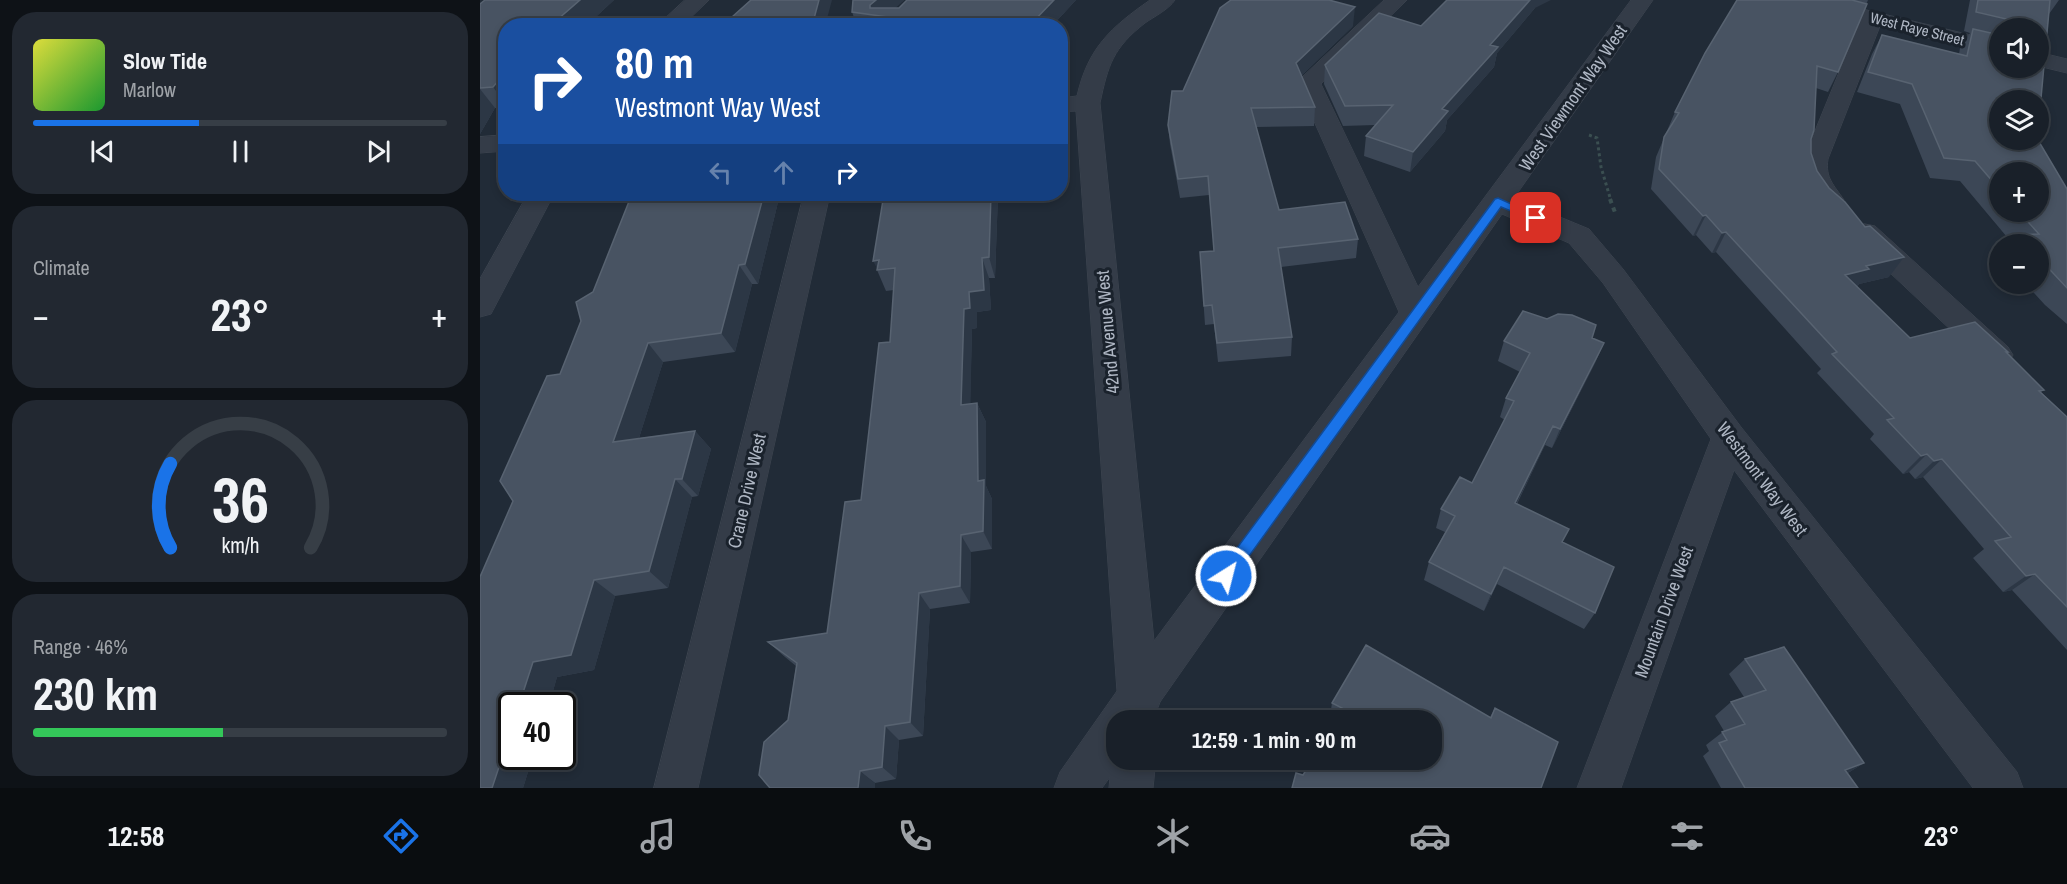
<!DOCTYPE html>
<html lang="en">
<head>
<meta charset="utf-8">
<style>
	body { margin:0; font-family:"Archivo Narrow",sans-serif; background:#222831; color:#f1f3f6; height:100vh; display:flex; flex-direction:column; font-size:22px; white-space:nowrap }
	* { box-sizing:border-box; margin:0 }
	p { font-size:20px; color:#9fa3a8 }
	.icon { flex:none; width:33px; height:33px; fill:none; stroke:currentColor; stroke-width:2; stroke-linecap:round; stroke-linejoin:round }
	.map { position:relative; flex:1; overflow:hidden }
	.drawer { display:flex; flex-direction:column; gap:12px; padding:12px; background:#0e1217; width:480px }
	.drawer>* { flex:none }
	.top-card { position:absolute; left:18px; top:18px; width:570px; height:183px; border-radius:24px; box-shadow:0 3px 9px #0003,0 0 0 2px #373e46; background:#1a4fa0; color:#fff; overflow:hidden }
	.tools { position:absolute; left:1509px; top:18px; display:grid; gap:12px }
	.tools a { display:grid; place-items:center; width:60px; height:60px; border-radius:50%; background:#192029; box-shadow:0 3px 9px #0003,0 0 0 2px #373e46; font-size:30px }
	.speed { position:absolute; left:18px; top:692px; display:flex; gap:12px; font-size:30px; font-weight:700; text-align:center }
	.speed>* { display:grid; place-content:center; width:78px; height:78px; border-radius:50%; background:#192029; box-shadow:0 3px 9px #0003,0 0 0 2px #373e46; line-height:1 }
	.speed .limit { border:3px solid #111; border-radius:9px; background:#fff; color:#111 }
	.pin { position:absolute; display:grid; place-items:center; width:51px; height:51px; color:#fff; margin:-26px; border-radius:12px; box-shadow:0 3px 9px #0006 }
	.me { position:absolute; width:66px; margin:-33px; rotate:36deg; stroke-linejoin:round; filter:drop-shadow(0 0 4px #0008) }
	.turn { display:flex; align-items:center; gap:21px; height:126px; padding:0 18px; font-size:27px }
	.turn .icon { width:78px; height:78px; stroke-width:2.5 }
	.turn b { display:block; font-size:42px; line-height:51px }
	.lanes { display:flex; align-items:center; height:57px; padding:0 18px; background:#0003; justify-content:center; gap:30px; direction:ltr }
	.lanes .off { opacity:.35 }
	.big { font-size:45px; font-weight:700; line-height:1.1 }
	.drawer .widget { flex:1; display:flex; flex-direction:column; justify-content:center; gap:9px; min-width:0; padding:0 21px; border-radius:24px; background:#222831 }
	.drawer .dial { align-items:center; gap:0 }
	.dial svg { height:156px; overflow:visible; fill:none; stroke:#373e46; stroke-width:7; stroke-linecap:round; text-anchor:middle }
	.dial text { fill:#f1f3f6; stroke:none }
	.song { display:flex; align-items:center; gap:18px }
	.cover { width:72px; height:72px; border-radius:9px; background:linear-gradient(135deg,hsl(60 70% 55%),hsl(130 70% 35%)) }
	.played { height:6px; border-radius:3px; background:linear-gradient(90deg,#1a73e8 40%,#373e46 40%) }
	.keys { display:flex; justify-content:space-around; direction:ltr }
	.heat { display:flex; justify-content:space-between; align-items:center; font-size:33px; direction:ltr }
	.charge { height:9px; border-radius:4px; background:linear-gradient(90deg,#34c759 46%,#373e46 0) }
	.trip { position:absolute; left:626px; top:710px; width:336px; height:60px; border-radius:24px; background:#192029; box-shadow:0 3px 9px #0003,0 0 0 2px #373e46; font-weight:700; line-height:60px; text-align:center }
	.menu { display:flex; height:96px; justify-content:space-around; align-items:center; background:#0a0d10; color:#9fa3a8 }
	.menu .icon { width:42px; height:42px }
	.menu .current { color:#1a73e8 }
	.menu b { font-size:27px; color:#f1f3f6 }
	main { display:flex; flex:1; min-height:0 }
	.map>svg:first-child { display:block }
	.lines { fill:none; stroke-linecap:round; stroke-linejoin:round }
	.minor-casing { stroke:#3e4651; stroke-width:1 }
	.path-far1 { stroke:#3b4f51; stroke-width:3; stroke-dasharray:3 3; stroke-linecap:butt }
	.path { stroke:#3b4f51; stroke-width:4; stroke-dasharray:4.5 4.5; stroke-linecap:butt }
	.minor { fill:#343c48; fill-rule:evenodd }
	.wall { fill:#3c4756; fill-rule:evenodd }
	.shaded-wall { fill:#2c3745 }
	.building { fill:#485362; stroke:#586371; stroke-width:1.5 }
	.route { fill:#1a73e8; stroke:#114b97; stroke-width:1.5 }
	.labels { text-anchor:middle; stroke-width:6; stroke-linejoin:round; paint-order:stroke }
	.far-street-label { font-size:15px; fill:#afb7c4; stroke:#1a222c }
	.street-label { font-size:18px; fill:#afb7c4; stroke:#1a222c }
</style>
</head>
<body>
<main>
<section class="drawer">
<div class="widget">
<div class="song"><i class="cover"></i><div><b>Slow Tide</b><p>Marlow</p></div></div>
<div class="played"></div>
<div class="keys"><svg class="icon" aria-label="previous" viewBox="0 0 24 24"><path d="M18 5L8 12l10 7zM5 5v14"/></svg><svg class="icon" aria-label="pause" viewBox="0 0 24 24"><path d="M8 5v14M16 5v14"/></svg><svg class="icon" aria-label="next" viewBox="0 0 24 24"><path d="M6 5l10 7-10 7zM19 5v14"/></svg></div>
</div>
<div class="widget"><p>Climate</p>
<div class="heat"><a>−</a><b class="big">23°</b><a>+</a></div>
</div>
<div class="widget dial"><svg viewBox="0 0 100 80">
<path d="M14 69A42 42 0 1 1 86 69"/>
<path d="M14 69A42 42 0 0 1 14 26" stroke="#1a73e8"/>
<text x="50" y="56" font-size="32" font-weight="700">36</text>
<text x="50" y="72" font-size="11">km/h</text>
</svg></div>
<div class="widget"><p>Range · 46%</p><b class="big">230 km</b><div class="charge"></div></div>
</section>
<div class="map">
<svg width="1587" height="788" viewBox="0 0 1587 788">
	<rect width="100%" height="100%" fill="#212b37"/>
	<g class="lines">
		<defs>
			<path id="minor" d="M205,0h24l-27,26h-25z
				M670,0h25c-7,10 -20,16 -30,23 -32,25 -37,42 -45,80l54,538 245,-329 -102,-229 4,-5 83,-78h23l-86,84 97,203 213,-287h22l-139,198 75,31 34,40 118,158 276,345 6,16h-50l-239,-318 -113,318h-44l134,-349 -108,-156 -34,-40 -67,-29 -342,488 -6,16 -5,2h-33v39h40l-3,29h-44l1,-11 -8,11h-48l6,-16 57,-81 -41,-580 -16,1v-14l17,-2c11,-48 33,-68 73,-96z
				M1308,0h37l175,42v14l-120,-30 -52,133c-3,19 6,26 16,41l-4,6c-24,6 -40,-19 -39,-41l59,-144 -68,-17z
				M1558,52l29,7v14l-29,-7z
				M26,135v16l-26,2v-16z
				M48,194h26l-63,120 -11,3v-38z
				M324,194h26l-132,594h-44z
				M1385,224l10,2 133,121 5,8 -5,8 -11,4 -11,-4 -131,-123 -4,-7 4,-7z"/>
		</defs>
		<!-- minor casing -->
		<use href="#minor" class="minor-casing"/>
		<!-- path-far1 -->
		<path class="path-far1" d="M1109,135l8,3 4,29 10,34"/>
		<!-- path -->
		<path class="path" d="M1130,199l6,16"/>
		<!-- minor -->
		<use href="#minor" class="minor"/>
	</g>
	<!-- wall -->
	<path class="wall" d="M5,0h129l-28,26h-80v82h-11l-15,26v-130z
		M373,0h51l-9,8 181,-8 -24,26h-195l-5,-14z
		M1257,0h131l-30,72 -10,20 -12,-4 -5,51v14l6,18 72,106 -30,7 -2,3 53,51 98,14 -1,1 37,37 -3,2 26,25v233l-55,-60 -9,2 -30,-34 11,-9 -61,-72 -8,2 -6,-7 -6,2 -33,-35 4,-5 -57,-61 4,-4 -105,-117 -4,1 -16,-18 -3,1 -42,-47 5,-32 19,-45z
		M1490,0h89l-10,14 -9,95 -2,2v-11h-38l67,89v135l-22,-19 -19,-21h12v-40h-27l1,-1 -52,-62 -30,-3 -30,-74 -43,-12 15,-38 10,-19 77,19 1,-6 10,-15 -6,-2zM1520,28h38l-38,40zM1520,172l38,40h-38z
		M1055,8l-38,45 -3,14 -47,53 -2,11 -35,41 -46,-16 2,-20 9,-11 -32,1 -19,-42 1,-19 96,-39z
		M873,26l-52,50 14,31 -1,19 -58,1 23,83 79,29 -2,19 -75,9 11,70 -1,19 -73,6 -4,-38 -9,1 -5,-73 14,-1 -5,-56 -29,3 -10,-54 -2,-19 15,-34z
		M152,194h148l-22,90h-6l-17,68 -72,10 -24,76 56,-7 16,18 -13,47 -6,1 -24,91 -53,8 -21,74 -37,7 -8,28h-37v51h21l-10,32h-43v-211l33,-76 -13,-20 47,-105 13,-2 21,-53 -5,-19 17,-10z
		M518,194l-3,84h-6l2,32 -14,2v16l-5,1 -2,75 7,-1 9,19v64l6,13v50l-21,3 -1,51 -40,6 -7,127 -24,4 -3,39 -21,4 -87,-63 8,-54 -11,-9 -17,-15 59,-9 34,-133 29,-158 4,-52 -8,1 -9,-21z
		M1112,338l12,5 -9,20 -43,85 -7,-3 -28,59 45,38 33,71 -11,16 -87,-45 -13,27 -60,-31 5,-18 16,-30 -9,-4 5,-19 31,-26 33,-63 -5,-3 6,-19 14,-26 -22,-11 6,-20z
		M1265,659l119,104 -16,10 10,15h-137l-18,-32 6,-5 -3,-6 18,-14 -9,-15 16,-14 13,-5 -15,-23z
		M852,703l158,14 5,-9 63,34 -266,46 11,-13 33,-56 -6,-3z"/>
	<!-- shaded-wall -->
	<path class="shaded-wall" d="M100,0h34l-28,26h-36z
		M339,0h13l-7,26h-13z
		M396,0h28l-18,17 -16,-9v-3z
		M574,0h22l-24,26h-23z
		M1050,0h21l-16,8 -38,45 -3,14 -47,53 -2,11 -35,41 3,-20 29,-43 48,-64z
		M875,7l-2,19 -58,56 1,-19z
		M26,72v32l-13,-17z
		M0,89l15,19 -15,26z
		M284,194h16l-22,90 -13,-20z
		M511,194h7l-3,84 -6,-21z
		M1226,215l-10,20 -3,1 10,-20z
		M1246,232l-10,20 -4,1 10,-20z
		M1424,257l-15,20 -30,7 -4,5 -10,-14 21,-9z
		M502,258l7,20 2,32 -14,2v16l-5,1 -2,95 -9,-19 3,-96z
		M399,260l-1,10 -5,-9z
		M259,265l13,19 -17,68 -14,-19z
		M168,343l15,19 -31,98 -19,-18z
		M1124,343l-9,20 -43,85 8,-19z
		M497,403l9,19v64l6,13v50l-9,-18 -5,-50z
		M1073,426l-8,19 -37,76 7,-18z
		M215,431l16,18 -13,47 -16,-17z
		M1447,454l-18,18 -6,2 18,-18z
		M1462,459l-19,18 -8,2 19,-18z
		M195,479l17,18 -24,91 -19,-17z
		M481,535l10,17 -1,51 -10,-17z
		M1024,567l-7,17 -13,27 7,-17z
		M1555,574l-23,16 -9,2 23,-16z
		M114,580l21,16 -21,74 -37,7 -8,28h-30l14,-43z
		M439,593l11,16 -7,127 -13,-14z
		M405,726l14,14 -3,39 -14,-12z
		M32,728v28h21l-10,32h-31z
		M1384,763l-21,13 2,-6z
		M380,771l15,12v5h-17z"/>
	<!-- building -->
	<path class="building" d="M5,0h95l-30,26h-44v46l-13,15 -13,1v-84z
		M271,0h68l-7,26h-90z
		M373,0h23l-6,5v3h29l8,-8h147l-25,26h-101l3,-3 -79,-11z
		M751,0h98l26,7 -59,56 19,44 -64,1 28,102 66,-8 13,37 -80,9 14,89 -75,6 -5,-38 -8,1 -4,-54 14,-1 -6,-75 -30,3 -10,-54 4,-34h11l37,-83z
		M967,0h83l-40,45 8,2 -56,62 6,2 -35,41 -47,-16 27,-31 -48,1 -20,-41 54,-52 42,13z
		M1257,0h115l15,4 -29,68 -21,-6 -3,64 -3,9v14l6,18 12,17 16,14 20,25 5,-1 34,31 -38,9 3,3 -24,6 65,63 65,-16 33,30h-2l38,38 -5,1 28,26v190l-32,-33 -9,2 -31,-35 16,-4 -69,-78 -8,2 -7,-7 -6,2 -34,-36 7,-2 -62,-64 5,-2 -111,-120 -4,1 -16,-18 -3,1 -44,-47 5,-32 15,-24 -4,-1 30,-59z
		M1498,0h72l-10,109h-2v-9h-38v40h38l29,49v99l-29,-31v-13h-10l-9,-9 20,-1 -20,-22h19v-40h-38v18l-25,-29 -31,-3 -32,-74 -44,-12 14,-37 85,21 6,-27 27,6v33h38v-40h-23v-7l-39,-9z
		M152,194h132l-19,70 -6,1 -18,68 -73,10 -35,99 82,-11 -13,48h-7l-26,92 -55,9 -23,75 -38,7 -14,43h-7v23l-20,60h-12v-211l33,-76 -13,-20 47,-105 13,-2 21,-53 -5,-19 17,-10z
		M404,194h107l-2,63 -7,1 2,32 -15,2 1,16 -6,1 -3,96 16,-2 1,78 6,-1 -1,51 -22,4 -1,51 -41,7 -9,129 -25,4 -3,41 -22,4 -2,17h-88l-11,-13 5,-33 24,-22 9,-57 -29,-21 59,-9 18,-131 16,-2 18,-157 11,-1 5,-74 -18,2 2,-10 -6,1z
		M1043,311l24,8 11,-5 14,1 24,10 -4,13 12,5 -44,86 -7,-3 -38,77 54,26 -7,13 52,25 -19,46 -91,-46 -13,27 -62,-32 26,-46 -14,-7 19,-32 12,6 42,-82 -8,-3 24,-45 -26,-12z
		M886,645l125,73 4,-10 63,34 -17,46h-249l4,-15 7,2 10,-16h118v-39h-96l7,-12 -10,-5z
		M1304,647l80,116 -19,7 13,18h-113l-26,-45 8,-3 -5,-8 23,-8 -14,-22 35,-12 -21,-31z"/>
	<!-- route -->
	<path class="route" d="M1018,198l44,20 -6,3 -35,-14 -270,374 -5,2 -6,-2 -2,-5 2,-5 275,-372z"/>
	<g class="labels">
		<!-- far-street labels -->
		<g class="far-street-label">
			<text transform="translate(1437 29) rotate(14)" y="5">West Raye Street</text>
		</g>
		<!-- street labels -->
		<g class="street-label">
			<text transform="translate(1093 98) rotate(-55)" y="6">West Viewmont Way West</text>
			<text transform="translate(628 332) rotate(-95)" y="6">42nd Avenue West</text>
			<text transform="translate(1282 479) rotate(53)" y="6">Westmont Way West</text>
			<text transform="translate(267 491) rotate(-77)" y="6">Crane Drive West</text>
			<text transform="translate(1184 612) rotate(-70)" y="6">Mountain Drive West</text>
		</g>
	</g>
</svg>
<div class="tools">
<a><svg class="icon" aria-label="sound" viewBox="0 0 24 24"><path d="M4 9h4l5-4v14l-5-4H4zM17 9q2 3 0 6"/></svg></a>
<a><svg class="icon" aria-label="layers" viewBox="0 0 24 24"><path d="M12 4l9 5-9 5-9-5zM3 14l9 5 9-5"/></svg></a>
<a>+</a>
<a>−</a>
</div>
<div class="speed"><div class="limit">40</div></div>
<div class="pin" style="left:1056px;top:218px;background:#d93025"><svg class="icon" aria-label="arrive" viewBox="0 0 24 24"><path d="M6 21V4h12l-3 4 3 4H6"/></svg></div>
<svg class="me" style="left:746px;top:576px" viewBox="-20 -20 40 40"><circle r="17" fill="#1a73e8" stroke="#fff" stroke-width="3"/><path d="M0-11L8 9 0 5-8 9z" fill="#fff"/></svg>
<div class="trip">12:59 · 1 min · 90 m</div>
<div class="top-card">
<div class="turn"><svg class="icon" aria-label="right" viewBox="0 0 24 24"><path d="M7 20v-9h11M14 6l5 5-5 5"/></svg><div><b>80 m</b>Westmont Way West</div></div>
<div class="lanes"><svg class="icon off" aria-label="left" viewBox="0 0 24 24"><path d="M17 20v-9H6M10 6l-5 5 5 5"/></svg><svg class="icon off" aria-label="ahead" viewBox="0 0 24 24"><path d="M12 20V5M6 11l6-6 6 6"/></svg><svg class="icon" aria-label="right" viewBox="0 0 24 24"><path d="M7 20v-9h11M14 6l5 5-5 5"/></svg></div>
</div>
</div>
</main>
<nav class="menu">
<b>12:58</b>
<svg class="icon current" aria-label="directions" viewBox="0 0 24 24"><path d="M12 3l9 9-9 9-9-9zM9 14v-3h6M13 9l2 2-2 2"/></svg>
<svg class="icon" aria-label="music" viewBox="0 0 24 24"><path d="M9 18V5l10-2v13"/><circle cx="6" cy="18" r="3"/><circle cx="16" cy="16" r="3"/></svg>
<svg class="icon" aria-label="phone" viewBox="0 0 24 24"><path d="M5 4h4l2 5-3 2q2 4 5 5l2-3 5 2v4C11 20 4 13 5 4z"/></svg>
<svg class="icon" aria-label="climate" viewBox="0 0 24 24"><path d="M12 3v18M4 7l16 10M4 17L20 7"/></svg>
<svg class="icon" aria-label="car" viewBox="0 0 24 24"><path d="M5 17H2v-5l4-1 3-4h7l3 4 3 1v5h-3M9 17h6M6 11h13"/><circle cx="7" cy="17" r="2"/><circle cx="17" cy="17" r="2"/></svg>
<svg class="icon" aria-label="filters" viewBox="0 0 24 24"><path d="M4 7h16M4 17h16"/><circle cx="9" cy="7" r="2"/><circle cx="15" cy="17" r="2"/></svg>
<b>23°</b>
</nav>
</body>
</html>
